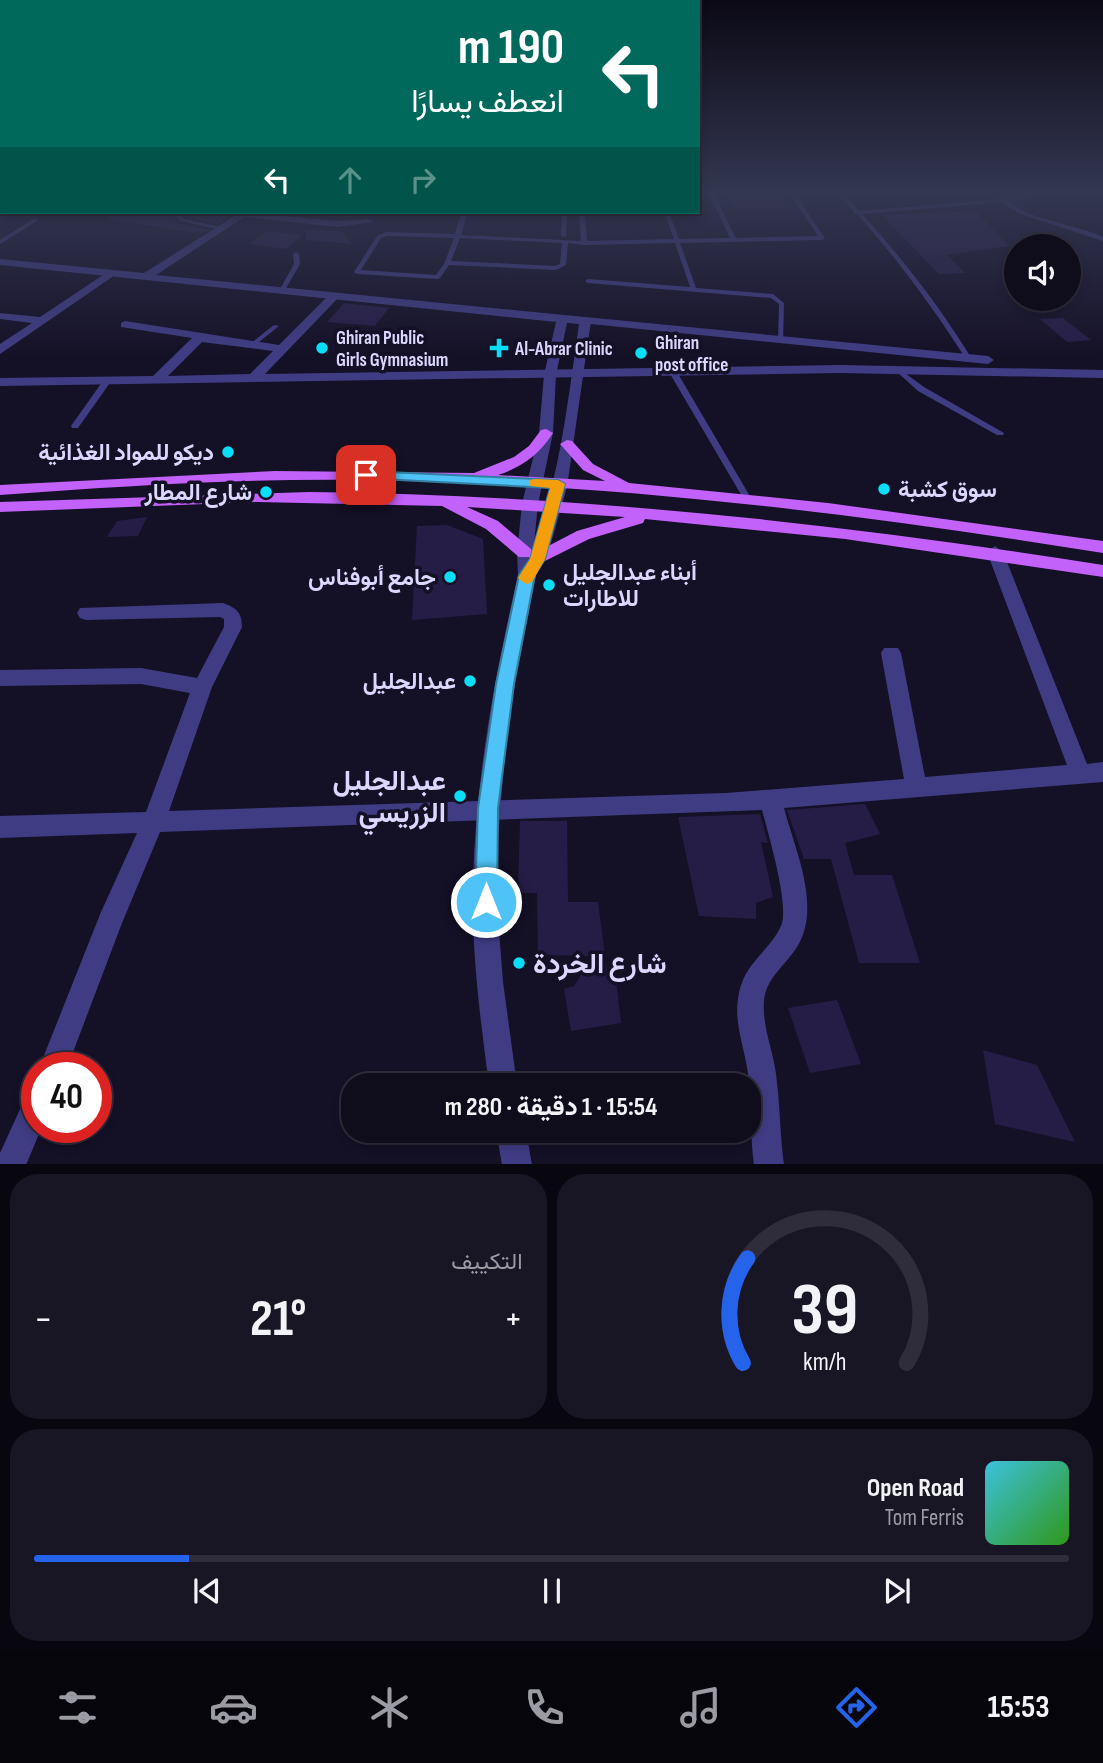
<!DOCTYPE html>
<html lang="ar">
<head>
<meta charset="utf-8">
<style>
	body { margin:0; font-family:"Sofia Sans Condensed",Vazirmatn,sans-serif; background:#181525; color:#f1f3f6; direction:rtl; height:100vh; display:flex; flex-direction:column; font-size:26px; white-space:nowrap }
	* { box-sizing:border-box; margin:0 }
	p { font-size:23px; color:#9b9ba3 }
	.icon { flex:none; width:38px; height:38px; fill:none; stroke:currentColor; stroke-width:2; stroke-linecap:round; stroke-linejoin:round }
	.map { position:relative; height:1164px; overflow:hidden; direction:ltr }
	.side { display:flex; flex-direction:column; gap:10px; padding:10px; background:#08070f; flex:1 }
	.side>* { flex:none }
	.guide { position:absolute; left:0px; top:0px; width:700px; height:214px; box-shadow:0 4px 10px #0003,0 0 0 2px #2f2c3b; direction:rtl; background:#00695c; color:#fff; overflow:hidden }
	.controls { position:absolute; left:1004px; top:234px; display:grid; gap:14px }
	.controls a { display:grid; place-items:center; width:77px; height:77px; border-radius:50%; background:#0f0c1c; box-shadow:0 4px 10px #0003,0 0 0 2px #2f2c3b; font-size:35px }
	.speed { position:absolute; left:21px; top:1052px; display:flex; gap:14px; font-size:35px; font-weight:700; text-align:center }
	.speed>* { display:grid; place-content:center; width:91px; height:91px; border-radius:50%; background:#0f0c1c; box-shadow:0 4px 10px #0003,0 0 0 2px #2f2c3b; line-height:1 }
	.speed .limit { border:10px solid #d22; background:#fff; color:#111 }
	.pin { position:absolute; display:grid; place-items:center; width:60px; height:60px; color:#fff; margin:-30px; border-radius:14px; box-shadow:0 4px 10px #0006 }
	.me { position:absolute; width:77px; margin:-38px; rotate:0deg; stroke-linejoin:round; filter:drop-shadow(0 0 5px #0008) }
	.turn { display:flex; align-items:center; gap:24px; height:147px; padding:0 21px; font-size:32px }
	.turn .icon { width:91px; height:91px; stroke-width:2.5 }
	.turn b { display:block; font-size:49px; line-height:60px }
	.lanes { display:flex; align-items:center; height:66px; padding:0 21px; background:#0003; justify-content:center; gap:35px; direction:ltr }
	.lanes .off { opacity:.35 }
	.big { font-size:52px; font-weight:700; line-height:1.1 }
	.side .card { flex:1; display:flex; flex-direction:column; justify-content:center; gap:10px; min-width:0; padding:0 24px; border-radius:28px; background:#181525 }
	.side .dial { align-items:center; gap:0 }
	.dial svg { height:182px; overflow:visible; fill:none; stroke:#2f2c3b; stroke-width:7; stroke-linecap:round; text-anchor:middle }
	.dial text { fill:#f1f3f6; stroke:none }
	.song { display:flex; align-items:center; gap:21px }
	.cover { width:84px; height:84px; border-radius:10px; background:linear-gradient(135deg,hsl(190 70% 55%),hsl(110 70% 35%)) }
	.played { height:7px; border-radius:4px; background:linear-gradient(90deg,#2563eb 15%,#2f2c3b 15%) }
	.keys { display:flex; justify-content:space-around; direction:ltr }
	.heat { display:flex; justify-content:space-between; align-items:center; font-size:38px; direction:ltr }
	.side .tiles { flex:1; display:grid; gap:10px; grid-template-columns:1fr 1fr }
	.card:last-child { grid-column:span 2 }
	.trip { position:absolute; left:341px; top:1073px; width:420px; height:70px; border-radius:28px; background:#0f0c1c; box-shadow:0 4px 10px #0003,0 0 0 2px #2f2c3b; font-weight:700; line-height:70px; text-align:center; direction:rtl }
	.menu { display:flex; height:112px; justify-content:space-around; align-items:center; background:#06050b; color:#9b9ba3 }
	.menu .icon { width:49px; height:49px }
	.menu .active { color:#2563eb }
	.menu b { font-size:32px; color:#f1f3f6 }
	.map>svg:first-child { display:block }
	.building { fill:#261d47 }
	.lines { fill:none; stroke-linecap:round; stroke-linejoin:round }
	.service { fill:#403c84; fill-rule:evenodd }
	.minor { fill:#403c84; fill-rule:evenodd }
	.tertiary { fill:#403c84; fill-rule:evenodd }
	.primary { fill:#c361fb; fill-rule:evenodd }
	.route { fill:#4fc3f7; stroke:#337fa1; stroke-width:2 }
	.slow { fill:#f59e0b }
	.poi-dot { fill:#08def8; stroke:#141026; stroke-width:2.5 }
	.labels { text-anchor:middle; stroke-width:7; stroke-linejoin:round; paint-order:stroke }
	.far-poi-label { font-size:19px; font-weight:bold; fill:#dbd7fe; stroke:#141026; text-anchor:start }
	.poi-label { font-size:23px; font-weight:bold; fill:#dbd7fe; stroke:#141026; text-anchor:end }
	.near-poi-label { font-size:28px; font-weight:bold; fill:#dbd7fe; stroke:#141026; text-anchor:end }
</style>
</head>
<body>
<div class="map">
<svg width="1103" height="1165" viewBox="0 0 1103 1165">
	<rect width="100%" height="100%" fill="#141026"/>
	<!-- building -->
	<path class="building" d="M726,194h53l9,15h-54z
		M975,211l34,35 -62,9 18,18 -26,1 -57,-59z
		M110,212h59l11,12 28,6 -7,3 -91,-13z
		M181,212h55l-19,12 -31,-7z
		M306,230l35,1 11,13 -46,-4z
		M267,231l36,4 -17,14 -37,-5z
		M344,303l45,5 -14,18 -48,-4z
		M1063,318l28,22 -24,2 -27,-23z
		M147,517l-9,19 -31,1 10,-16z
		M447,525l36,14 4,75 -75,6 5,-94z
		M865,804l15,30 -35,9 9,32h38l28,88h-61l-28,-104h-27l-17,-49z
		M760,814l8,29 -7,-1 12,55 -17,6v16l-57,-3 -21,-99z
		M520,821h47l1,81h30l9,69h8l6,52 -50,8 -7,-42 10,-3 19,-30 -55,-1 -1,-62h-19z
		M837,1000l24,64 -51,9 -22,-65z
		M983,1050l54,15 38,77 -80,-18z"/>
	<g class="lines">
		<!-- service -->
		<path class="service" d="M709,194h5l22,44 82,-2 -28,-42h5l30,44 -3,2 -142,3 16,45 77,6 11,9 -1,40 -5,-1 1,-38 -8,-6 -183,-15 -3,-2 3,-2 102,8 -15,-44 -91,2 -16,-2 -2,22 -10,5 -107,-5 -9,13 -2,1 -81,-5 -3,-2 23,-36 9,-4 69,2 5,-17 3,-2 3,2 -5,18 120,6 -2,-29h5l3,29 87,-2 -10,-27h5l10,27 51,-1zM387,236l67,2 -10,26 -8,11 -75,-5 20,-32zM460,238l102,5 -2,21 -5,2 -104,-5z
			M839,194h5l15,17 145,-12 27,-5h15l-38,7 17,11 13,5 56,16 9,4v4l-82,-27 -11,-6 -7,-6 -141,12c41,45 78,93 110,145l-3,2 -3,-2c-33,-52 -68,-99 -109,-145h-3v-2z
			M171,212h6l8,7 39,9 -3,2 -40,-9z
			M546,212h21l-1,25 -5,-1 1,-22h-14z
			M35,218l3,2 -1,1 -37,23v-4z
			M296,252l3,2 1,10 -15,26h-4l-1,-1 14,-25 -1,-10z
			M274,325l5,1 -25,20h-4v-2z
			M898,368l26,19 80,46 -1,2h-6l-79,-44 -22,-20v-2z
			M673,370l4,2 74,126 -1,2h-6l-1,-2 -74,-126z
			M105,378h6l1,2 -34,48h-6l-1,-2z"/>
		<!-- minor -->
		<path class="minor" d="M0,196h2v6h-2z
			M242,212l96,9 31,-2 5,3 -36,5 -94,-10 -5,-3z
			M109,271l9,2 -118,81v-10l32,-21 -32,-4v-6l40,4z
			M331,293l10,2 -76,79 575,-9 263,5v8l-263,-5 -840,13v-8l153,-2 39,-38 -71,-11v-4l4,-2 154,24zM202,342l71,9 -23,23 -82,2z
			M585,317l403,39 6,4 -6,4 -407,-41 -2,-2z
			M995,546l8,6 84,212 16,-2v20l-319,26c11,42 38,99 13,139 -12,19 -31,31 -33,54 -2,25 9,49 12,73 4,30 4,61 8,91h-30c-4,-31 -3,-62 -6,-91 -3,-25 -14,-50 -10,-75 5,-37 30,-45 43,-73 9,-20 -13,-93 -19,-116l-602,22 -38,91 -55,145h-28l62,-156 36,-79 -137,5v-22l146,-4 44,-119 -49,-9 -141,2v-16l141,-2 56,10 27,-51v-8l-4,-2 -134,3 -6,-2 -3,-5 3,-5 143,-5c14,5 19,10 19,24l-30,60 -43,124 557,-18 178,-14 -23,-126 3,-5h14l3,5 24,124 142,-12 -80,-213z
			M37,1090v37h5l-16,38h-26v-12l27,-59z"/>
		<!-- tertiary -->
		<path class="tertiary" d="M241,212h11l-96,63 429,42 6,4 -24,166 -18,63 -13,25 -22,113 -10,76 -6,76 -1,65 6,77 14,103h-28c-9,-68 -18,-137 -16,-206 3,-103 22,-204 45,-304l-1,-22 5,-49 17,-71 5,-58 12,-53 -556,-57v-6l144,14zM567,323l12,1c-11,74 -18,149 -45,220l4,-40 15,-71 3,-58z
			M496,1130h30l6,35h-30z"/>
		<!-- primary -->
		<path class="primary" d="M546,429l7,4c-14,22 -31,34 -55,42l107,6 -22,-11 -23,-26 7,-4 5,1 21,23 36,19 199,20 275,38v12c-244,-39 -489,-70 -736,-73 -122,-2 -245,6 -367,15v-10l275,-14 199,2 40,-16 15,-11 12,-16z
			M309,492c266,3 531,31 794,73v12l-258,-38 -200,-20 -2,4 -54,16 -52,26 -6,-2 -2,-6h-10l-33,-28 -44,-23 -185,-4 -257,10v-10zM467,507l158,10 -48,14 -44,23 -2,-5 -33,-28z"/>
	</g>
	<!-- sky -->
	<linearGradient id="sky" x2="0" y2="1"><stop stop-color="#0b0915"/><stop offset="0.54" stop-color="#343752"/><stop offset="1" stop-color="#343752" stop-opacity="0"/></linearGradient>
	<rect width="1103" height="358" fill="url(#sky)"/>
	<!-- route -->
	<path class="route" d="M366,471l192,9 7,4 -20,75 -10,16 -21,109 -16,124 -1,94 -3,8 -8,3 -8,-3 -3,-8 3,-94 18,-124 23,-109 11,-16 20,-71 -188,-10v-5z"/>
	<!-- slow -->
	<path class="slow" d="M535,479l23,1 7,4 -20,75 -13,23 -6,2 -8,-6 12,-19 20,-71 -20,-2v-6z"/>
	<!-- markers -->
	<g class="poi-dot">
		<circle cx="322" cy="348" r="7"/>
		<path d="M495.5 337.5h7v7h7v7h-7v7h-7v-7h-7v-7h7z"/>
		<circle cx="641" cy="353" r="7"/>
		<circle cx="228" cy="452" r="7"/>
		<circle cx="884" cy="489" r="7"/>
		<circle cx="266" cy="492" r="7"/>
		<circle cx="450" cy="577" r="7"/>
		<circle cx="549" cy="585" r="7"/>
		<circle cx="470" cy="681" r="7"/>
		<circle cx="460" cy="796" r="7"/>
		<circle cx="519" cy="963" r="7"/>
	</g>
	<g class="labels">
		<!-- far-poi labels -->
		<g class="far-poi-label">
			<text x="336" y="344">Ghiran Public<tspan x="336" dy="22">Girls Gymnasium</tspan></text>
			<text x="655" y="349">Ghiran<tspan x="655" dy="22">post office</tspan></text>
			<text x="515" y="355">Al-Abrar Clinic</text>
		</g>
		<!-- poi labels -->
		<g class="poi-label">
			<text x="214" y="460">ديكو للمواد الغذائية</text>
			<text x="898" y="497" text-anchor="start">سوق كشبة</text>
			<text x="252" y="500">شارع المطار</text>
			<text x="563" y="580" text-anchor="start">أبناء عبدالجليل<tspan x="563" dy="26">للاطارات</tspan></text>
			<text x="436" y="585">جامع أبوفناس</text>
			<text x="456" y="689">عبدالجليل</text>
		</g>
		<!-- near-poi labels -->
		<g class="near-poi-label">
			<text x="446" y="790">عبدالجليل<tspan x="446" dy="32">الزريسي</tspan></text>
			<text x="533" y="973" text-anchor="start">شارع الخردة</text>
		</g>
	</g>
</svg>
<div class="controls">
<a><svg class="icon" aria-label="sound" viewBox="0 0 24 24"><path d="M4 9h4l5-4v14l-5-4H4zM17 9q2 3 0 6"/></svg></a>
</div>
<div class="speed"><div class="limit">40</div></div>
<div class="pin" style="left:366px;top:475px;background:#d93025"><svg class="icon" aria-label="arrive" viewBox="0 0 24 24"><path d="M6 21V4h12l-3 4 3 4H6"/></svg></div>
<svg class="me" style="left:486px;top:902px" viewBox="-20 -20 40 40"><circle r="17" fill="#4fc3f7" stroke="#fff" stroke-width="3"/><path d="M0-11L8 9 0 5-8 9z" fill="#fff"/></svg>
<div class="trip">15:54 · 1 دقيقة · 280 m</div>
<div class="guide">
<div class="turn"><svg class="icon" aria-label="left" viewBox="0 0 24 24"><path d="M17 20v-9H6M10 6l-5 5 5 5"/></svg><div><b>190 m</b>انعطف يسارًا</div></div>
<div class="lanes"><svg class="icon" aria-label="left" viewBox="0 0 24 24"><path d="M17 20v-9H6M10 6l-5 5 5 5"/></svg><svg class="icon off" aria-label="ahead" viewBox="0 0 24 24"><path d="M12 20V5M6 11l6-6 6 6"/></svg><svg class="icon off" aria-label="right" viewBox="0 0 24 24"><path d="M7 20v-9h11M14 6l5 5-5 5"/></svg></div>
</div>
</div>
<section class="side">
<div class="tiles">
<div class="card dial"><svg viewBox="0 0 100 80">
<path d="M14 69A42 42 0 1 1 86 69"/>
<path d="M14 69A42 42 0 0 1 16 23" stroke="#2563eb"/>
<text x="50" y="56" font-size="32" font-weight="700">39</text>
<text x="50" y="72" font-size="11">km/h</text>
</svg></div>
<div class="card"><p>التكييف</p>
<div class="heat"><a>−</a><b class="big">21°</b><a>+</a></div>
</div>
<div class="card">
<div class="song"><i class="cover"></i><div><b>Open Road</b><p>Tom Ferris</p></div></div>
<div class="played"></div>
<div class="keys"><svg class="icon" aria-label="previous" viewBox="0 0 24 24"><path d="M18 5L8 12l10 7zM5 5v14"/></svg><svg class="icon" aria-label="pause" viewBox="0 0 24 24"><path d="M8 5v14M16 5v14"/></svg><svg class="icon" aria-label="next" viewBox="0 0 24 24"><path d="M6 5l10 7-10 7zM19 5v14"/></svg></div>
</div>
</div>
</section>
<nav class="menu">
<b>15:53</b>
<svg class="icon active" aria-label="directions" viewBox="0 0 24 24"><path d="M12 3l9 9-9 9-9-9zM9 14v-3h6M13 9l2 2-2 2"/></svg>
<svg class="icon" aria-label="music" viewBox="0 0 24 24"><path d="M9 18V5l10-2v13"/><circle cx="6" cy="18" r="3"/><circle cx="16" cy="16" r="3"/></svg>
<svg class="icon" aria-label="phone" viewBox="0 0 24 24"><path d="M5 4h4l2 5-3 2q2 4 5 5l2-3 5 2v4C11 20 4 13 5 4z"/></svg>
<svg class="icon" aria-label="climate" viewBox="0 0 24 24"><path d="M12 3v18M4 7l16 10M4 17L20 7"/></svg>
<svg class="icon" aria-label="car" viewBox="0 0 24 24"><path d="M5 17H2v-5l4-1 3-4h7l3 4 3 1v5h-3M9 17h6M6 11h13"/><circle cx="7" cy="17" r="2"/><circle cx="17" cy="17" r="2"/></svg>
<svg class="icon" aria-label="filters" viewBox="0 0 24 24"><path d="M4 7h16M4 17h16"/><circle cx="9" cy="7" r="2"/><circle cx="15" cy="17" r="2"/></svg>
</nav>
</body>
</html>
